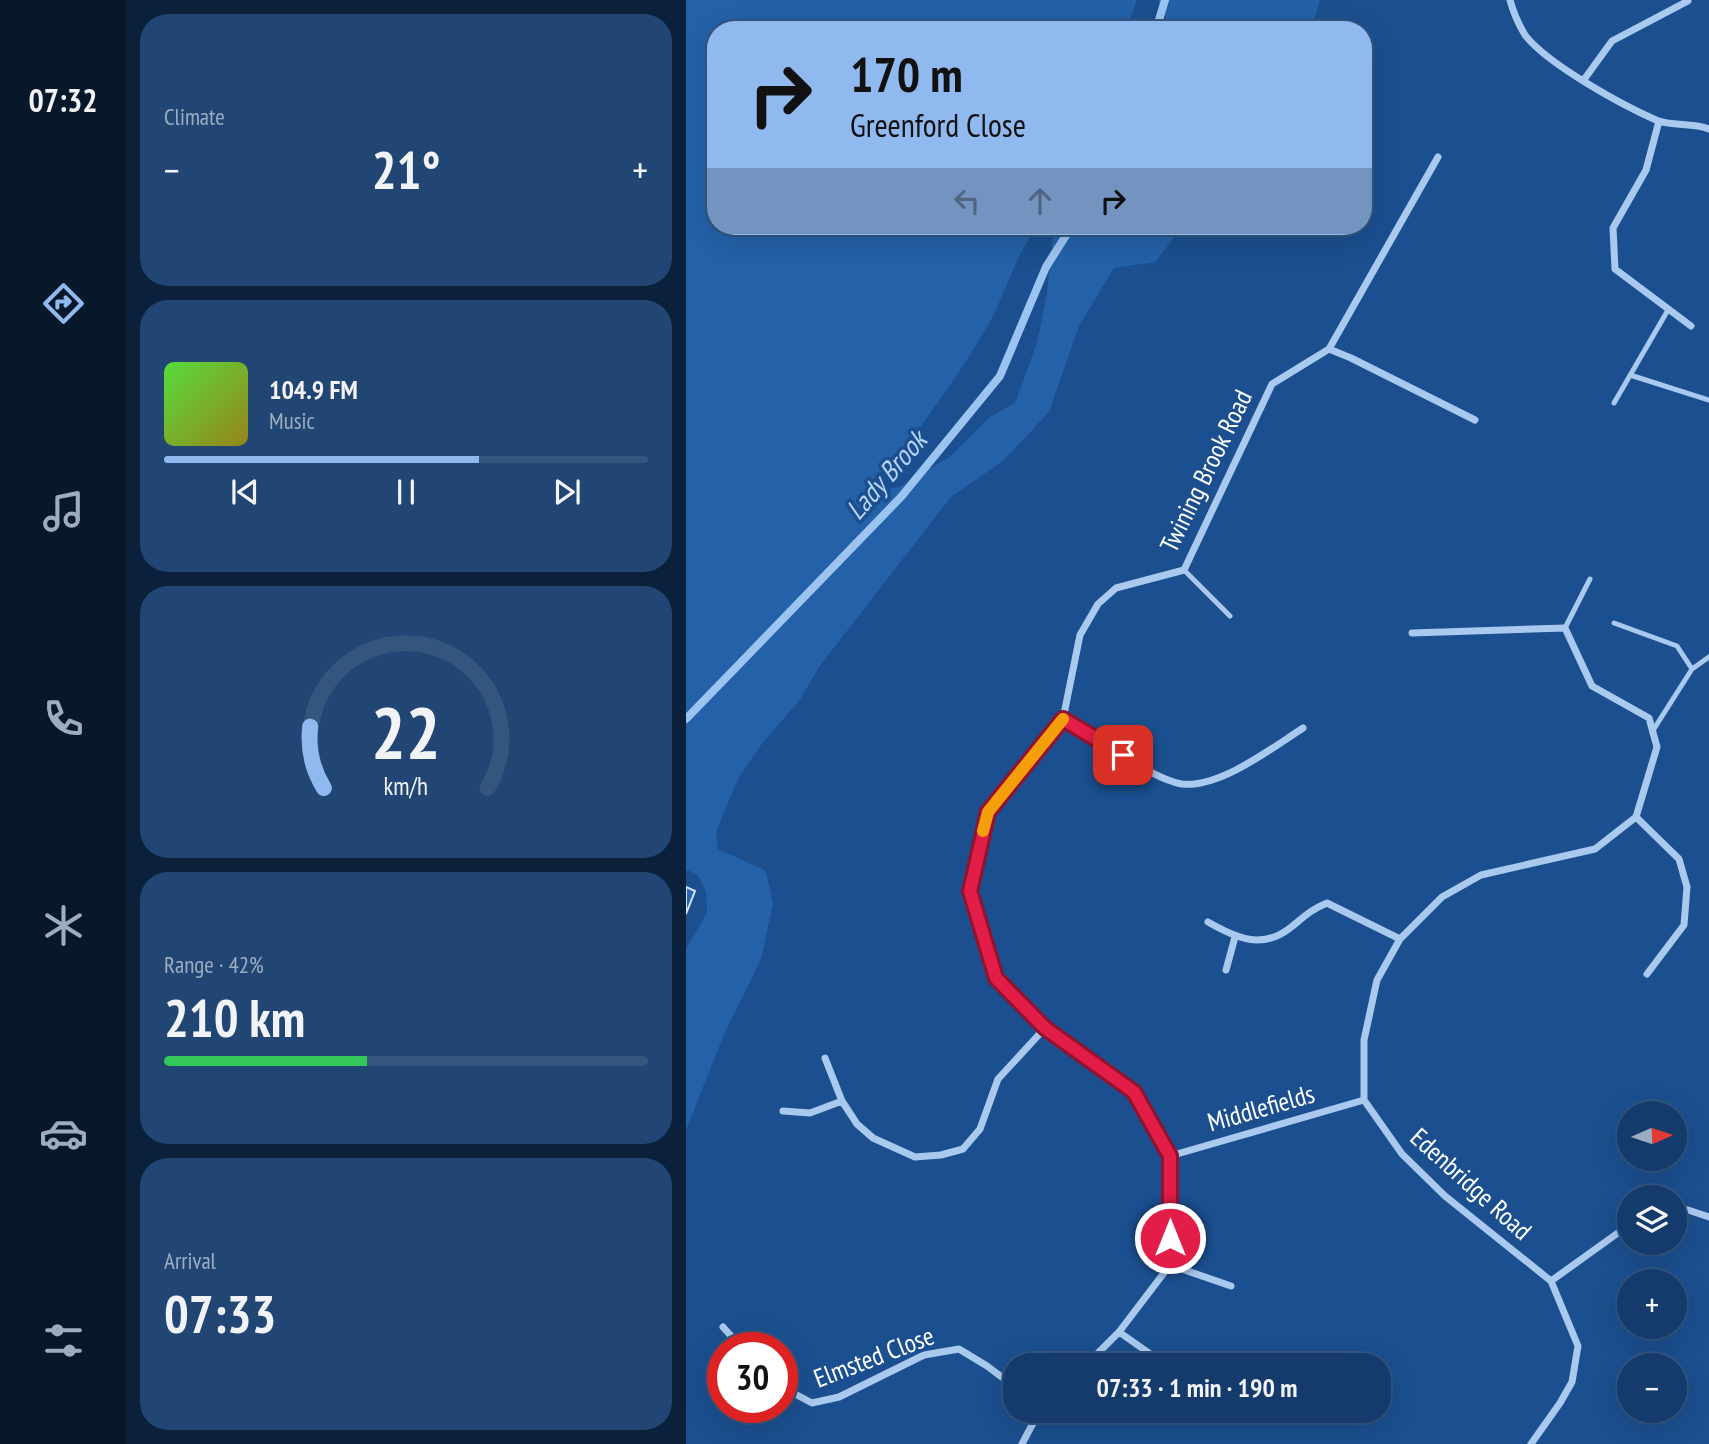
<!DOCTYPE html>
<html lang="en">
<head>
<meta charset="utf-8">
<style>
	body { margin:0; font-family:"PT Sans Narrow",sans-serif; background:#214673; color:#f1f3f6; height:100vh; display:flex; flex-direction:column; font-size:26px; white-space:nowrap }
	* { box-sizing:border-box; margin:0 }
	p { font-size:23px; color:#9dadc1 }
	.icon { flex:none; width:38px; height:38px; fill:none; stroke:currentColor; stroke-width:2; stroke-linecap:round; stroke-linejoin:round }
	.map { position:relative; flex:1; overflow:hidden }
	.drawer { display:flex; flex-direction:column; gap:14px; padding:14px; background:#0b203b; width:560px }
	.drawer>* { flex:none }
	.top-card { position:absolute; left:21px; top:21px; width:665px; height:214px; border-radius:28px; box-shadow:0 7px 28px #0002,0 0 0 2px #33557e; background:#90b9f0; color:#111; overflow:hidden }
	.needle { width:46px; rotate:87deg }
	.fabs { position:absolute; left:931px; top:1101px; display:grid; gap:14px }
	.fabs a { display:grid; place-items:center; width:70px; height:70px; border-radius:50%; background:#143b6b; box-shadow:0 7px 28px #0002,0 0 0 2px #33557e; font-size:35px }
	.speed { position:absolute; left:21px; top:1332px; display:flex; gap:14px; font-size:35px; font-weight:700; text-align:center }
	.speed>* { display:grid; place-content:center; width:91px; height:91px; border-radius:50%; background:#143b6b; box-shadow:0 7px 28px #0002,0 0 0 2px #33557e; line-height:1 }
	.speed .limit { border:10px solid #d22; background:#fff; color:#111 }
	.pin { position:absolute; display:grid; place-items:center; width:60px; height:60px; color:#fff; margin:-30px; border-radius:14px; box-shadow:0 4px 10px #0006 }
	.me { position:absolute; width:77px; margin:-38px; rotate:0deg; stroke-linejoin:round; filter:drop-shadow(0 0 5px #0008) }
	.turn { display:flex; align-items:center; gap:24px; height:147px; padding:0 28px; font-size:32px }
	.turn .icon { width:91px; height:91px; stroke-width:2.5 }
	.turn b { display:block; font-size:49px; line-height:60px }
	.lanes { display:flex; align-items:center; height:66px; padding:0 28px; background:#0003; justify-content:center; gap:35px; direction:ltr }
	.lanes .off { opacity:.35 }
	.big { font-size:52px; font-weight:600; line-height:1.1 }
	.drawer .card { flex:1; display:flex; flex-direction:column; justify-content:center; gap:10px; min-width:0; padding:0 24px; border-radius:28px; background:#214673 }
	.drawer .dial { align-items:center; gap:0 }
	.dial svg { height:182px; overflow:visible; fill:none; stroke:#33557e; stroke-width:7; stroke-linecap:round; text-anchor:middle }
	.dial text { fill:#f1f3f6; stroke:none }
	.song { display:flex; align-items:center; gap:21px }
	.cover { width:84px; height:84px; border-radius:10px; background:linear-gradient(135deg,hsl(110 70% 55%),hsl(50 70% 35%)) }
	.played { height:7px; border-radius:4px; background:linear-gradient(90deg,#90b9f0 65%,#33557e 65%) }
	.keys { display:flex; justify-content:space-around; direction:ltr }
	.heat { display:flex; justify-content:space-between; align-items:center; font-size:38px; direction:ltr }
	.charge { height:10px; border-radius:5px; background:linear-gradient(90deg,#34c759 42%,#33557e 0) }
	.trip { position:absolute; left:317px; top:1353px; width:388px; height:70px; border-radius:28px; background:#143b6b; box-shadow:0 7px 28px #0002,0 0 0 2px #33557e; font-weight:600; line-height:70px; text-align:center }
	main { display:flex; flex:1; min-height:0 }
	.tabs { display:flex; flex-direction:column; width:126px; justify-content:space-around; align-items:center; background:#08182b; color:#9dadc1 }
	.tabs .icon { width:49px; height:49px }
	.tabs .active { color:#90b9f0 }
	.tabs b { font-size:32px; color:#f1f3f6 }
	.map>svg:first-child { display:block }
	.green { fill:#2461a8 }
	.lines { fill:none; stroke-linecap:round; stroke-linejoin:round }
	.stream { stroke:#9cc4f0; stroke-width:8 }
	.building { fill:#2a66ad; stroke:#cfe3fa; stroke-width:2 }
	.service { stroke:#a9c9ee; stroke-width:5 }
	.minor { stroke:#a9c9ee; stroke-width:7 }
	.route-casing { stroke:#92132f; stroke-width:18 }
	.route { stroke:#e11d48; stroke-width:12 }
	.slow { stroke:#f59e0b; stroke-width:12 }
	.labels { text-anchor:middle; stroke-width:7; stroke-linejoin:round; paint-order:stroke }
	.street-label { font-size:26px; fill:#fff; stroke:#1b4f8f }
	.water-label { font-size:28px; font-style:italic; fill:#b5d3f5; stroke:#1b4f8f }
</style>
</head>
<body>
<main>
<nav class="tabs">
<b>07:32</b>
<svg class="icon active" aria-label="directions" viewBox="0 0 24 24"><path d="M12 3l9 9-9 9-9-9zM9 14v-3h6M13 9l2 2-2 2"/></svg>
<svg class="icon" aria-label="music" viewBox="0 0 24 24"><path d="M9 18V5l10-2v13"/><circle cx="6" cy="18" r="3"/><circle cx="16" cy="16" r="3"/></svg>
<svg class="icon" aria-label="phone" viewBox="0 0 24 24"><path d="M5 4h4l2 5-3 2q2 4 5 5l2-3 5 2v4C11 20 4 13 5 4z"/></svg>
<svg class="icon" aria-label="climate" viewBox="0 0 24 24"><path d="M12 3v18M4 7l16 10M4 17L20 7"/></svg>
<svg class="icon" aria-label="car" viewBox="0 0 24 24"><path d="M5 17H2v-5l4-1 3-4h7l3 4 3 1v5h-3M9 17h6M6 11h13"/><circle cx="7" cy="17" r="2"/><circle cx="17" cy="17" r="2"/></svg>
<svg class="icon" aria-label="filters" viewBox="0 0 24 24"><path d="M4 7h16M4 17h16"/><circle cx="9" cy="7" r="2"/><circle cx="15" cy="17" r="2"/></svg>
</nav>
<section class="drawer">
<div class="card"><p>Climate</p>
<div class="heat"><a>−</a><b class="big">21°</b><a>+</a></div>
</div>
<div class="card">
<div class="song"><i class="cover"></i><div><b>104.9 FM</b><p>Music</p></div></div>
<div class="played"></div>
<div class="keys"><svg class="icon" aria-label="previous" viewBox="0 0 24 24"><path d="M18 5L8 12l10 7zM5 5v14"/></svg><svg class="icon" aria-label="pause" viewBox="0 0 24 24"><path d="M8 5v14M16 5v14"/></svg><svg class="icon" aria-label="next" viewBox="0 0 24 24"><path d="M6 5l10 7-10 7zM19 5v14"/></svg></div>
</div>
<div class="card dial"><svg viewBox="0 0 100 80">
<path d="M14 69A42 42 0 1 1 86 69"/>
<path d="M14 69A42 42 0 0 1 8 42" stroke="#90b9f0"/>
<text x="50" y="56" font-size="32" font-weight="700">22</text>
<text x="50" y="72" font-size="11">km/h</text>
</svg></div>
<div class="card"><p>Range · 42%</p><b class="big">210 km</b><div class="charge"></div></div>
<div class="card"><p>Arrival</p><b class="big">07:33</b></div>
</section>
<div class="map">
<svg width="1023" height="1444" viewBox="0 0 1023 1444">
	<rect width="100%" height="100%" fill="#1b4f8f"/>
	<!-- green -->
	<path class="green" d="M0,0h451l-11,30h-410v196h322c-24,30 -32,68 -51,101 -33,58 -76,110 -112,165l24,-5 52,-31 39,-39 25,-14 22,-60 10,-50 7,-67h129l-28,36 -41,6 -35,58 -30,86 -45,48 -53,37 -132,170 -20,34 -38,44 -23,34 -22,53 2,17 48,22 7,32 -12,56 -38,78 -37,93v-181l21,-36 -1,-22 -9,-17 -11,-4z
		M472,0h162l-9,30h-144l1,-7z"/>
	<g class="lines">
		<!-- stream -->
		<path class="stream" d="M470,30l9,-30
			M0,719l215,-222 99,-121 46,-109 26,-41"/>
	</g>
	<!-- building -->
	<path class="building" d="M0,887l9,4 -9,23z"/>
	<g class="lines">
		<!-- service -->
		<path class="service" d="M944,375l79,25
			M928,403l54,-93
			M498,570l46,46
			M928,623l63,23 15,23
			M879,628l25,-49
			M966,732l40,-63 17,-12"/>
		<!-- minor -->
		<path class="minor" d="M824,0c3,11 9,25 15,35 22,29 97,70 131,85 17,7 36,2 53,9
			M897,81l29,-40 76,-40
			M973,121l-13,49 -33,58 2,41 76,57
			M643,349l109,-192
			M726,633l153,-5 27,58 57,32 8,29 -21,70 -41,32 -114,26 -39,22 -42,42 -23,41 -13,60v60l38,54 43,42 106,85 27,65 -6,36 -12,21 -29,41
			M377,719c26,16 91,61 119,65 38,4 90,-36 121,-56
			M950,817l43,42 8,28 -3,38 -37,49
			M522,922c28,16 54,28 82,6 14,-11 20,-18 37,-25l73,36
			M540,970l9,-33
			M139,1058l17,43 15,23 16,14 42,19 26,-2 22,-6 17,-20 18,-50 47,-51
			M97,1111l27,2 32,-12
			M484,1156l194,-56
			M989,1210h13l21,7
			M484,1265l61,21
			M865,1281l78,-56
			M37,1327l19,21
			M433,1332l47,33
			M400,1365l33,-33 51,-67v-109l-36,-64 -89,-64 -49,-50 -27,-87 19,-79 75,-93 17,-84 18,-31 18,-16 68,-18 88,-186 57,-35 22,9 124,62
			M96,1387l30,16 27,-6 85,-42 35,-6 28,17 28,21
			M336,1444l18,-34"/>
	</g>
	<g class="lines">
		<defs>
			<path id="route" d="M437,755l-60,-36 -75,93 -18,79 26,87 49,50 89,64 36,64v82"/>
		</defs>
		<!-- route casing -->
		<use href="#route" class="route-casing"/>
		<!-- route -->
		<use href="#route" class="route"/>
		<!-- slow -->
		<path class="slow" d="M297,831l5,-19 75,-93"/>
	</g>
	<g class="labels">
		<!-- street labels -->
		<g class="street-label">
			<text transform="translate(520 471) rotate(-64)" y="9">Twining Brook Road</text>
			<text transform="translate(575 1108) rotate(-16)" y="9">Middlefields</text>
			<text transform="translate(785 1184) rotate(42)" y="9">Edenbridge Road</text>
			<text transform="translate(188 1357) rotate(-21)" y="9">Elmsted Close</text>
		</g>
		<!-- water labels -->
		<g class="water-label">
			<text transform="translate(200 475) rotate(-49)" y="10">Lady Brook</text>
		</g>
	</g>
</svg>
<div class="fabs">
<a><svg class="needle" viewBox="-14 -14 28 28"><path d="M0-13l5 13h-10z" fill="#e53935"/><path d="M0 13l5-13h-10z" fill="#9dadc1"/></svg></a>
<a><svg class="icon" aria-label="layers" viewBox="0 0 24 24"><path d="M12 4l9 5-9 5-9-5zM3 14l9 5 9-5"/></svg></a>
<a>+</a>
<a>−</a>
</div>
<div class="speed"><div class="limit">30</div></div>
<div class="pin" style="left:437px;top:755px;background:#d93025"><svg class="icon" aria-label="arrive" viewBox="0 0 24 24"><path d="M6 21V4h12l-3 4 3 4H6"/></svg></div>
<svg class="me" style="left:484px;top:1238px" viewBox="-20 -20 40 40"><circle r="17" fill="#e11d48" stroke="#fff" stroke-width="3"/><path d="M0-11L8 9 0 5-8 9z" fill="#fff"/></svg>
<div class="trip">07:33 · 1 min · 190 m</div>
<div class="top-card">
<div class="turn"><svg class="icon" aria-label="right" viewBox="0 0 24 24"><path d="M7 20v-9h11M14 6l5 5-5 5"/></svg><div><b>170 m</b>Greenford Close</div></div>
<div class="lanes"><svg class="icon off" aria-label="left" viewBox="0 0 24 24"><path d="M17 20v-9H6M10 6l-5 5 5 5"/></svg><svg class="icon off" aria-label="ahead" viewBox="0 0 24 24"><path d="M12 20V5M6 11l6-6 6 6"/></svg><svg class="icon" aria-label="right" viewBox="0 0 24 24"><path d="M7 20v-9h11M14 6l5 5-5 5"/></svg></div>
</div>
</div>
</main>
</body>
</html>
